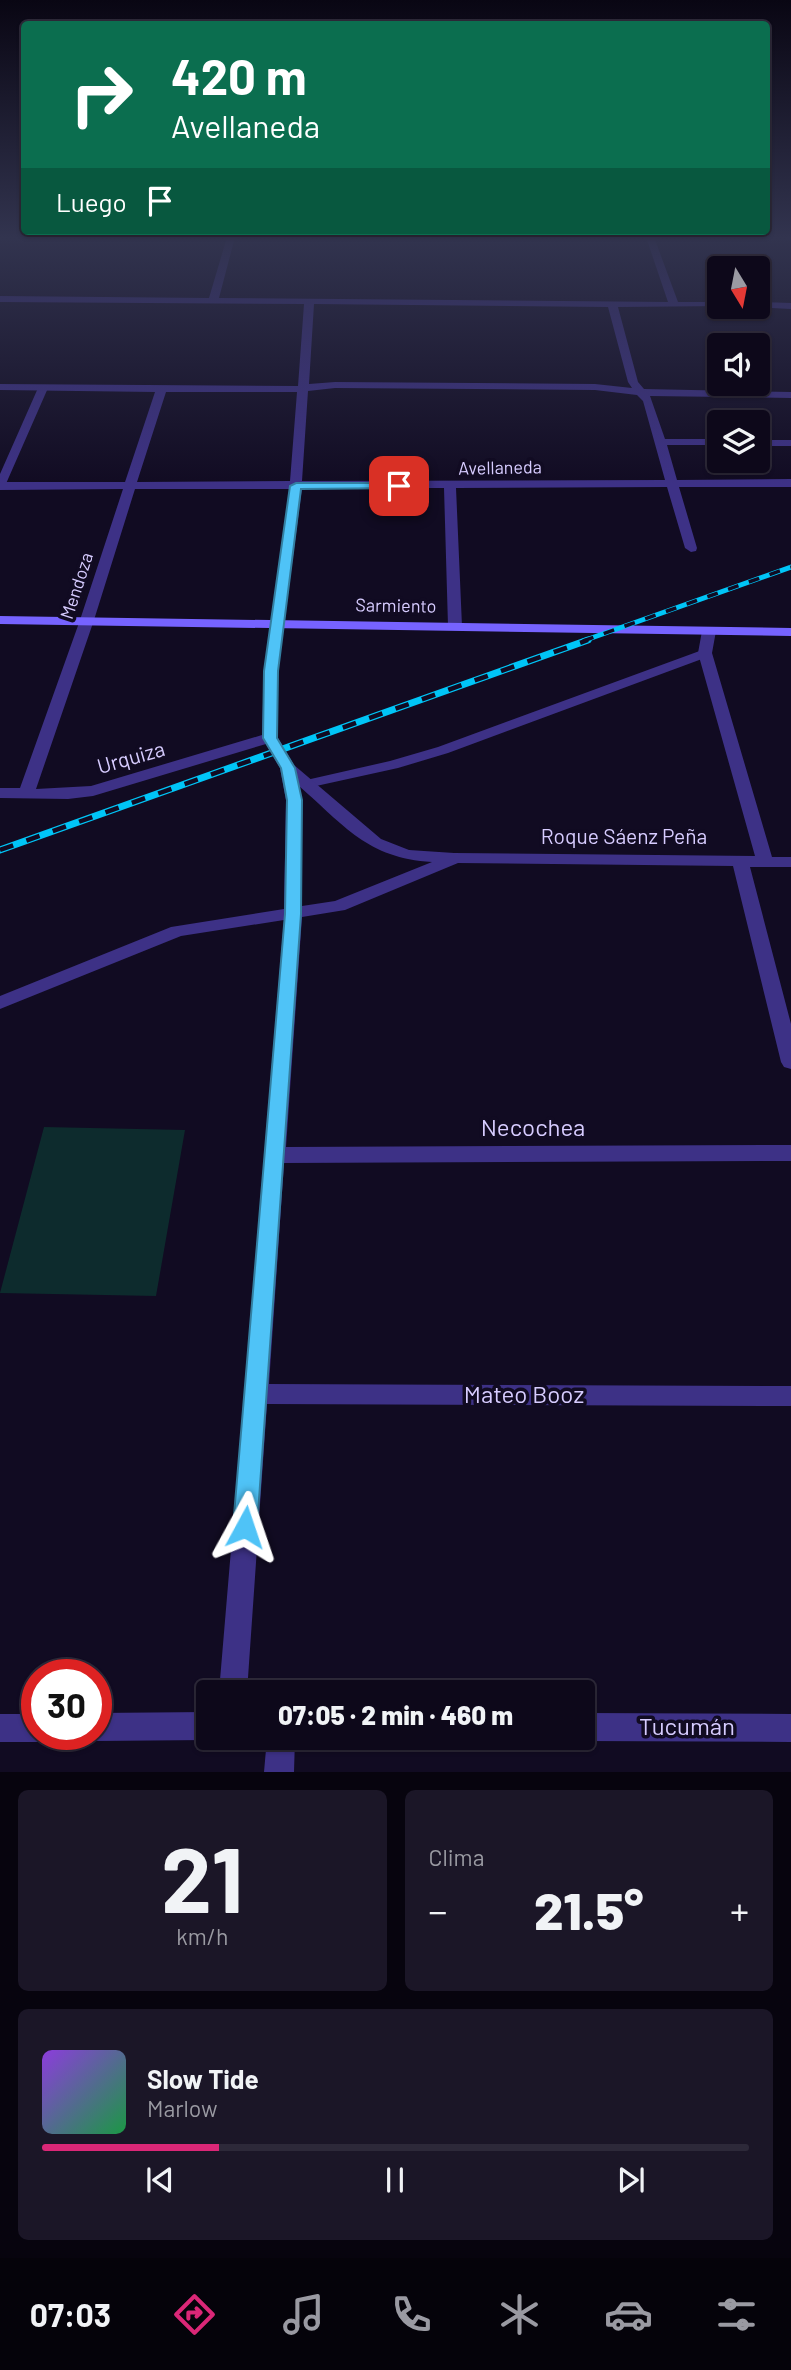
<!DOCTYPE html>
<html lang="es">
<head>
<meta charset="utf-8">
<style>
	body { margin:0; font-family:Barlow,sans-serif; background:#1b1627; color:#f1f3f6; height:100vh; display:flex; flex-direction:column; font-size:26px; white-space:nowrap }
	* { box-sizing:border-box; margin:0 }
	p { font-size:23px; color:#9a9aa2 }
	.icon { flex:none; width:38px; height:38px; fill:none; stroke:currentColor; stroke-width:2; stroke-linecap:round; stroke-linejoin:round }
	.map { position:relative; height:1772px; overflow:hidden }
	.side { display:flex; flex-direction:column; gap:18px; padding:18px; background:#07040e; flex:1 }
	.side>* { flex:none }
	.hud { position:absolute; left:21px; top:21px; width:749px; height:214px; border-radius:7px; box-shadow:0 2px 5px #0004,0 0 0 2px #2d2939; background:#0b6e4f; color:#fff; overflow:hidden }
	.needle { width:46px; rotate:170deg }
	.fabs { position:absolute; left:707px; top:256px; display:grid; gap:14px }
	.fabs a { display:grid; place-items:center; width:63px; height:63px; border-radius:7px; background:#0d081a; box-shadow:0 2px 5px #0004,0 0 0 2px #2d2939; font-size:35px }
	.speed { position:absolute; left:21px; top:1659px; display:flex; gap:14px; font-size:35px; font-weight:700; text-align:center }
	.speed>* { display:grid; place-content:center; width:91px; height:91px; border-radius:50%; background:#0d081a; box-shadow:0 2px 5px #0004,0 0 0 2px #2d2939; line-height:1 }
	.speed .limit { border:10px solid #d22; background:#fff; color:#111 }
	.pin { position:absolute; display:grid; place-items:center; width:60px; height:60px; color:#fff; margin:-30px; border-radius:14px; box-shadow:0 4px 10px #0006 }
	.me { position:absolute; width:77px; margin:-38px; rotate:5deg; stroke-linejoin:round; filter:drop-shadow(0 0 5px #0008) }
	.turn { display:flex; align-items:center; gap:24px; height:147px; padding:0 35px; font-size:32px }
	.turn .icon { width:91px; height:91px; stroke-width:2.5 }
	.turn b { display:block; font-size:49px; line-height:60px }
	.then { display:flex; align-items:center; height:66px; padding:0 35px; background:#0003; gap:14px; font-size:26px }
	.big { font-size:52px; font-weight:800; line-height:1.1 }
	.side .card { flex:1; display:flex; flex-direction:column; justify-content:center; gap:10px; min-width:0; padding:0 24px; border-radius:10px; background:#1b1627 }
	.side .dial { align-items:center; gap:0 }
	.dial b { font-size:91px; line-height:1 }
	.song { display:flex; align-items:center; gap:21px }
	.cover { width:84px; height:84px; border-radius:10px; background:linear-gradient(135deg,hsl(270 70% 55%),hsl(140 70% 35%)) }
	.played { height:7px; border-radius:4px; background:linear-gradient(90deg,#db2777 25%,#2d2939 25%) }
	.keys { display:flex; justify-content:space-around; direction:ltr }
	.heat { display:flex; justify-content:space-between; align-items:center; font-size:38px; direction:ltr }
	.side .tiles { flex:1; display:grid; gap:18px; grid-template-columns:1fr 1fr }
	.card:last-child { grid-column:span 2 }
	.trip { position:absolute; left:196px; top:1680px; width:399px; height:70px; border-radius:7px; background:#0d081a; box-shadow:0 2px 5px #0004,0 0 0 2px #2d2939; font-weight:800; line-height:70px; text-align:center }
	.tabs { display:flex; height:112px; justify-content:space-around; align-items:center; background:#05030a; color:#9a9aa2 }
	.tabs .icon { width:49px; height:49px }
	.tabs .selected { color:#db2777 }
	.tabs b { font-size:32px; color:#f1f3f6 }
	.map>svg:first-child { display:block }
	.green { fill:#0d2b2d }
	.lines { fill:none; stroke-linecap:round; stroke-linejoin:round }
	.lane { fill:#3d3186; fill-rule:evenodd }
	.street { fill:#3d3186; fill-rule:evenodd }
	.secondary { fill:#7663ff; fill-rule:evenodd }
	.rail-far1-casing { stroke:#00c5f7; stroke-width:5 }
	.rail-casing { stroke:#00c5f7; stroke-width:7 }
	.rail-far1 { stroke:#110b22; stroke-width:3.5; stroke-dasharray:11; stroke-linecap:butt }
	.rail { stroke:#110b22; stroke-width:4.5; stroke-dasharray:14; stroke-linecap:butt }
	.route { fill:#4fc3f7; stroke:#337fa1; stroke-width:2 }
	.labels { text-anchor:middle; stroke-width:7; stroke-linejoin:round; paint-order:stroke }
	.far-street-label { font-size:18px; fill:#d7ccff; stroke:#110b22 }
	.street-label { font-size:21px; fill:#d7ccff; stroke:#110b22 }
	.near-street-label { font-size:24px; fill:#d7ccff; stroke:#110b22 }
</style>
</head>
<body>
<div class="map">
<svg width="791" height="1772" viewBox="0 0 791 1772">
	<rect width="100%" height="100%" fill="#110b22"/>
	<!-- green -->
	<path class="green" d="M44,1127l141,3 -29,166 -156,-3z"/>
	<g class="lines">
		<!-- lane -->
		<path class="lane" d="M43,385l5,3 -43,98 -5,3v-15l38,-86z
			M705,649l5,1v6l-262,97 -50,15 -91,20 -7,-4 2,-3 88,-20 48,-14z"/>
		<!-- street -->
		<path class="street" d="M227,237h8l-16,61 449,4 -22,-65h8l24,65h41v4h4l-105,1 20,75 6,7 147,3v6l-141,-2 15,43h54v6h-52l10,35 114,-1v8h-112l18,61 -1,3 -5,1 -6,-4 -18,-61 -211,1 6,138 -7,4 -7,-4 -4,-138h-142l-24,183v67l16,27 87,74 28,11 45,3 301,3 -57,-203 4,-22 2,-3h10l2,3 -4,22 60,204h19v10h-41l41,157v45l-7,-2 -3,-5 -48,-196 -275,-3 -113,47 -43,7 -16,230 505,-2v16l-507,2 -15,221 522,2v20l-524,-2 -20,288h-28l65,-772 -103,16 -181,73v-13l171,-69 113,-18 2,-109 -6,-32 -14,-24 -173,52 -25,3 -68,-1v-10h20l60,-168 43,-131 -123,1v-8h125l30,-90 -155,-2v-6l298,2 6,-82 -304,-2v-6l209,2zM314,304l294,3 20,75 4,6 -37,-4 -260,-2 -26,2zM335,388l260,2 42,5 6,6 22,79 -363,1 6,-90zM166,392h131l-7,89 -153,1zM135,489h155l-26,182 -2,64 -171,51 -55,3 58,-169zM299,786c46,40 68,72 133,76l-97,39 -33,5v-106z
			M786,237h5v4z
			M758,302l33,1v6l-36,-2 3,-1z
			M758,440h33v6h-33z
			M208,1712v26h6l-6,2 -112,1 -11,-7h11v-21z
			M583,1713l208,1v28l-208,-1 -9,-3h9z
			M0,1714h37v20h12l-2,4 -10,4h-37z
			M267,1738h28l-1,34h-30z"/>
		<!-- secondary -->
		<path class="secondary" d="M0,616l791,12v8l-791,-12z"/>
		<defs>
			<path id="rail-far1" d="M583,641l208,-74"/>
			<path id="rail" d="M0,850l588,-210"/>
		</defs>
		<!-- rail-far1 casing -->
		<use href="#rail-far1" class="rail-far1-casing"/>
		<!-- rail casing -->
		<use href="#rail" class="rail-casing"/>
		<!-- rail-far1 -->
		<use href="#rail-far1" class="rail-far1"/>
		<!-- rail -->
		<use href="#rail" class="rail"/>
	</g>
	<!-- sky -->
	<linearGradient id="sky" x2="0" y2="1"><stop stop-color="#090613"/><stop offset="0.49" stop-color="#32344f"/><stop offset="1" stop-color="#32344f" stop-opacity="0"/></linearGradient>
	<rect width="791" height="485" fill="url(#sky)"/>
	<!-- route -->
	<path class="route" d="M399,483l5,3 -1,2 -102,1 -23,182 -1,67 18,30 7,32 -1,114 -44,613 -4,8 -8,3 -9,-3 -3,-8 52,-613 2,-114 -6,-32 -18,-30 1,-67 26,-185 6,-3z"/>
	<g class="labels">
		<!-- far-street labels -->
		<g class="far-street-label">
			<text transform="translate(500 468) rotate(-1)" y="6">Avellaneda</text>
			<text transform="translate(77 586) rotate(-72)" y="6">Mendoza</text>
			<text transform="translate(396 606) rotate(1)" y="6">Sarmiento</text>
		</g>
		<!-- street labels -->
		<g class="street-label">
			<text transform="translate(131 758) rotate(-16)" y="7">Urquiza</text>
			<text x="624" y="844">Roque Sáenz Peña</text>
		</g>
		<!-- near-street labels -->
		<g class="near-street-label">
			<text x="533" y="1136">Necochea</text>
			<text x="524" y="1403">Mateo Booz</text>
			<text x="687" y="1735">Tucumán</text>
		</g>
	</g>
</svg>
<div class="fabs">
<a><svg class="needle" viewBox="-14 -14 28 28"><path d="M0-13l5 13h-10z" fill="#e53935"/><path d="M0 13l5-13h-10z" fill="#9a9aa2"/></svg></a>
<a><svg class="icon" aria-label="sound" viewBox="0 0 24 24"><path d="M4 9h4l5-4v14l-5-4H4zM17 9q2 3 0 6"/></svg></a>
<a><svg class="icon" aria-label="layers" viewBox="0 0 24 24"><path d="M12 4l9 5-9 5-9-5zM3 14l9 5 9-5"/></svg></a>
</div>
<div class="speed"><div class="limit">30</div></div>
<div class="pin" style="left:399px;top:486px;background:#d93025"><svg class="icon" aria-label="arrive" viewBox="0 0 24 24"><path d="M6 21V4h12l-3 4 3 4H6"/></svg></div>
<svg class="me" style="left:245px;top:1527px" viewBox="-20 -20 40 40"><path d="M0-17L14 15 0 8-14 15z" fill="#4fc3f7" stroke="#fff" stroke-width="4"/></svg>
<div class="trip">07:05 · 2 min · 460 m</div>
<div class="hud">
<div class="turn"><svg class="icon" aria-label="right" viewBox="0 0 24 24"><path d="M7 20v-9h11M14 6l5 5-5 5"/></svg><div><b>420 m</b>Avellaneda</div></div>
<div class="then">Luego<svg class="icon" aria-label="arrive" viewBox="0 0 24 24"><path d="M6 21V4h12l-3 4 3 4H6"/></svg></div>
</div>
</div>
<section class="side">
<div class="tiles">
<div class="card dial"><b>21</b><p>km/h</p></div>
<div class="card"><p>Clima</p>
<div class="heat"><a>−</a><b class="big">21.5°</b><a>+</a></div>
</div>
<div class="card">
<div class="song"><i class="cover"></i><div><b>Slow Tide</b><p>Marlow</p></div></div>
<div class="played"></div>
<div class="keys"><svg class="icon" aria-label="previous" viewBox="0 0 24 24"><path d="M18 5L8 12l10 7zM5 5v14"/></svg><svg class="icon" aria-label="pause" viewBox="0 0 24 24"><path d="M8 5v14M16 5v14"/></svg><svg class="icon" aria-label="next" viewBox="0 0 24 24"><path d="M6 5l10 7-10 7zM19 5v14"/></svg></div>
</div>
</div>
</section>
<nav class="tabs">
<b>07:03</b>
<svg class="icon selected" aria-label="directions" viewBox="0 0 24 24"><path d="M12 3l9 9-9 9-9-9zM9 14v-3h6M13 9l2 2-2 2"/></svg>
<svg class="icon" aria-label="music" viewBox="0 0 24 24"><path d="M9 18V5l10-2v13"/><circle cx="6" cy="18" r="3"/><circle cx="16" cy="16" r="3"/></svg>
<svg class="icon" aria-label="phone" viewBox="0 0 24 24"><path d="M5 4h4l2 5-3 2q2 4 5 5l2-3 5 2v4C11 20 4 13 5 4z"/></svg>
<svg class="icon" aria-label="climate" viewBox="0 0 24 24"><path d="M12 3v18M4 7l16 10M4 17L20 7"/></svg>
<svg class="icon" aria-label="car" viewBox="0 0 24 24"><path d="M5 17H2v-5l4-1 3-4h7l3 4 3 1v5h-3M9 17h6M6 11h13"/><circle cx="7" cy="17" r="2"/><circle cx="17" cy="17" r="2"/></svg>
<svg class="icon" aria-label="filters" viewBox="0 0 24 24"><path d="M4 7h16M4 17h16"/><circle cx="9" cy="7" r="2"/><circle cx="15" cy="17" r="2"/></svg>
</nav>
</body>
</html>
